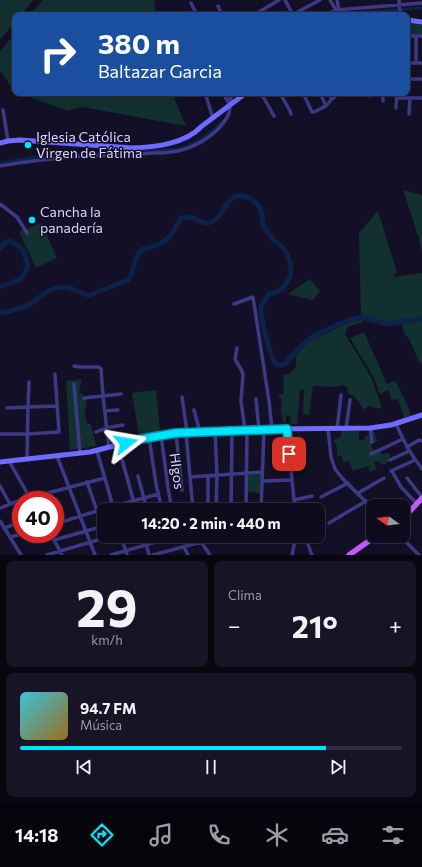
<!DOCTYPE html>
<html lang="es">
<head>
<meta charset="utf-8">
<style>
	body { margin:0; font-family:Commissioner,sans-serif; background:#171425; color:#f1f3f6; height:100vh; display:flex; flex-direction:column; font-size:15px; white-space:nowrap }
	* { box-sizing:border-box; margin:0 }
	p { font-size:13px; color:#9b9ba3 }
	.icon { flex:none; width:22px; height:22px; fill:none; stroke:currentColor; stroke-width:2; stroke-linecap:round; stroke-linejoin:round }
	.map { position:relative; height:555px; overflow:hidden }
	.sheet { display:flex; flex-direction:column; gap:6px; padding:6px; background:#08060f; flex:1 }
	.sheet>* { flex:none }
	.banner { position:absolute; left:12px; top:12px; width:398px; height:84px; border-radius:8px; box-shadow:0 4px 16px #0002,0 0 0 1px #2e2b3b; background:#1a4fa0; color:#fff; overflow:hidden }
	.needle { width:26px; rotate:284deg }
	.buttons { position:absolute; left:366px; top:499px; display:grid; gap:8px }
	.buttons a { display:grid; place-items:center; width:44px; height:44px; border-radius:8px; background:#0e0b1c; box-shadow:0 4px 16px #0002,0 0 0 1px #2e2b3b; font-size:20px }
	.speed { position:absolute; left:12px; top:491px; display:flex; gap:8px; font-size:20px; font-weight:700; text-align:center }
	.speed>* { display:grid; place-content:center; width:52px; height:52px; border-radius:50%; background:#0e0b1c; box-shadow:0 4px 16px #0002,0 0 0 1px #2e2b3b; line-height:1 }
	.speed .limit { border:6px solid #d22; background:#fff; color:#111 }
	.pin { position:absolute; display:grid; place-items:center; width:34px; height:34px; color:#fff; margin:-17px; border-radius:8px; box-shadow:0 2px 6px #0006 }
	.me { position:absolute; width:44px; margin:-22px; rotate:76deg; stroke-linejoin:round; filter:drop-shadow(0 0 3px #0008) }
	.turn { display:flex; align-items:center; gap:14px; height:84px; padding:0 20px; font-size:18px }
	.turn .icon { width:52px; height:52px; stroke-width:2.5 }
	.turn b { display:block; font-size:28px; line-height:34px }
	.big { font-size:30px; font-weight:700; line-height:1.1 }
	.sheet .tile { flex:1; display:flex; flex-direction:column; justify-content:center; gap:6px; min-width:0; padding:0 14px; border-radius:8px; background:#171425 }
	.sheet .dial { align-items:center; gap:0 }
	.dial b { font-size:52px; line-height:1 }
	.song { display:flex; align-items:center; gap:12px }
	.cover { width:48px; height:48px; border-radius:6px; background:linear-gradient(135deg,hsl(190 70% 55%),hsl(40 70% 35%)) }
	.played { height:4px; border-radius:2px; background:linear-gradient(90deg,#00e5ff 80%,#2e2b3b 80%) }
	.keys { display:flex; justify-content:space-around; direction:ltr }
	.heat { display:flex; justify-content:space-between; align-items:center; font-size:22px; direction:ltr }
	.sheet .tiles { flex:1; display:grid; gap:6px; grid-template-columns:1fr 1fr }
	.tile:last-child { grid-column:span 2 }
	.trip { position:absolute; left:97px; top:503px; width:228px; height:40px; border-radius:8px; background:#0e0b1c; box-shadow:0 4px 16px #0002,0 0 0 1px #2e2b3b; font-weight:700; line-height:40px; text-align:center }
	.dock { display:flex; height:64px; justify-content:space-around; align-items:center; background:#06040b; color:#9b9ba3 }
	.dock .icon { width:28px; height:28px }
	.dock .selected { color:#00e5ff }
	.dock b { font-size:18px; color:#f1f3f6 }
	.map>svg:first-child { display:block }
	.green { fill:#12302f }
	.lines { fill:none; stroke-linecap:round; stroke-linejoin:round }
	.canal { stroke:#0c2248; stroke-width:3 }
	.river { stroke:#0c2248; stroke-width:5 }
	.street { stroke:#3d3a85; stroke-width:3.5 }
	.secondary { stroke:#6f6bff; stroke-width:5 }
	.primary { stroke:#c25bff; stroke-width:5.5 }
	.route-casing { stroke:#0095a6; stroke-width:10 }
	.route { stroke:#00e5ff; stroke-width:7 }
	.poi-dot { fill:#00e5ff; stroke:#130f26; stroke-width:1.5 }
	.labels { text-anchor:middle; stroke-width:3; stroke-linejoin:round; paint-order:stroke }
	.poi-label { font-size:14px; fill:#d9d4ff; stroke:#130f26; text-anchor:start }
	.street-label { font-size:14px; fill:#d9d4ff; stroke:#130f26 }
</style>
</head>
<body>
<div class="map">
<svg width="422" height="555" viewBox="0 0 422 555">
	<rect width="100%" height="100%" fill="#130f26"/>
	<!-- green -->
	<path class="green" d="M0,0h33l-12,15h-6v7l-15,18z
		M43,0h111l2,15h-126z
		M407,23l15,2v10l-15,1z
		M15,33v59l-15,-21v-20z
		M18,93h154l14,33 -104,-19 -14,4z
		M403,190l19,5v57l-3,-13z
		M378,211l19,61 -4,5 29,-4v46c-10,0 -19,4 -29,4 -11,0 -22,-4 -32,-6l-2,-84z
		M41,223l16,35 -21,10 -17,-36z
		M310,279l10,12 -7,9 -23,-5 -1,-2z
		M363,320v2l-15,5 -3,7 27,45 10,29c-5,1 -9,-1 -14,-2l-4,4 -9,-13 -7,-4 -1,-6 -5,-2 -7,2 -22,-1 -4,29 -6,-1 1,-24 -4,-1 -3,35h-7l1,-8 -5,-1v8l-3,-1 -2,-10 1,-13 -3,-1v-3l5,-1 -1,-19 7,-2 6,-6v-11l5,-7 9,-8 42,-20z
		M420,321h2v44l-3,-4 -11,-24 -4,-4 -2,-8 3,-2z
		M364,332l23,52 8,-3 11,21 5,13 -7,3 -6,-19 -6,1 -4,-10 -8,4 -2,-4 6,-4 -6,3 -4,-11 -24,-40z
		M82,379l-3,13 8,6 -2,14 2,12h4l5,22 -26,4 -4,-69z
		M156,390l4,41 -21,4 -7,-42z
		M359,430v10h5l1,-4h5l2,-6h2l3,12 -6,2 2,6 6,-1 3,5 5,-1 3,2v4l-4,5h-4l-4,-3 -4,2 3,6 -7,3 -2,-6 -15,5 -4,-10 -6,1 -1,-5 -5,-2v-8l-4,-7 8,-3v-6z
		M261,474v19l-13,-1v-17z"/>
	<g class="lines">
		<!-- canal -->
		<path class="canal" d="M336,15l14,-2 72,-5
			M228,101l1,-8
			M0,163l35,-6 143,-8c18,-5 32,-14 45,-28"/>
		<!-- river -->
		<path class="river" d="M0,248l4,-5 6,-2c14,6 15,12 18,26l-7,12 -21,8
			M0,313h3c7,-2 14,-4 21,-6 14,-6 23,-20 39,-20 10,0 18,8 27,8l38,-15c7,-8 5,-24 15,-31 12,-2 23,-6 30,-17 3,-4 5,-9 8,-14 3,0 6,-1 9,-1 10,1 13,11 25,3 9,-7 14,-28 29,-24 8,2 17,10 18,19 1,5 0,10 3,14 3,3 5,7 8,10 3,4 8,6 11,10 7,12 11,25 1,36 -3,3 -6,7 -10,8 -2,0 -4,0 -6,1 -3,4 -7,8 -8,13 -1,11 9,47 14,56l5,2 5,-1 16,-18 10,-8 17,-9 24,-10 9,-2 26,7 35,-5"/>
		<!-- street -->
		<path class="street" d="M285,0l8,15
			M330,0l6,10
			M337,0l2,10
			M399,0l1,15
			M191,3l6,12
			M218,6l4,9
			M254,15l25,-15
			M292,15l28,-15
			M326,15l10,-5 86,-7
			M407,36h15
			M407,63h15
			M416,63v-27
			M407,79h15
			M205,93l8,25
			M223,93l7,12
			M261,93l13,23
			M280,93l10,18 1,3
			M303,93l9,19h2l12,-6 5,-6v-7
			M320,93l6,13
			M369,93v3
			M396,98h26
			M331,100l8,-7
			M383,101v-8
			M396,108l1,-15
			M3,110l5,31
			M409,114l1,-16
			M0,166c28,-5 56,-8 85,-10 22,-1 45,-1 67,-3 10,0 20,0 30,-3 17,-5 35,-16 44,-31 6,-7 3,-17 6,-26
			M0,204l17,13 10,16
			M234,304l19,-7 16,104 3,28
			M237,348l-2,11 1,2 6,10 1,4 -2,26 4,29
			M74,366l7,1h18l2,2 2,27 6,52
			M29,382l-1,25 29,-1
			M74,384l6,69
			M182,397l5,35
			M84,398l37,-4
			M256,399l3,31
			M7,408l21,-1 -1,52
			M194,410l6,22
			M105,411l13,-1
			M396,424c7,16 15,31 26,45
			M370,428l2,14
			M287,429l8,81
			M328,429l3,28 4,12 7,9 31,31
			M337,429l4,-34
			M346,429l4,-29
			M96,432l10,-4 17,-3
			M215,432l2,43 -1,35
			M176,433l6,57
			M186,433l7,77
			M0,434h28l31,-2 -4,-58
			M161,435l7,53 4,22
			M149,437l7,47 6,26
			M118,445l18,65
			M407,447l12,-7 3,1
			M97,451l17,59
			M371,454l32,-15
			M57,456l38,99
			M390,460l19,-9
			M9,461l22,39
			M391,471l24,-11
			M393,473l8,14 16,17
			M138,476l9,34
			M190,477l72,-5
			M407,478l15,19
			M262,481l30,-1
			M87,482l10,29
			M0,486l10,18
			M358,493l26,-15
			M321,497l27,-14
			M21,500l84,-22
			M294,500l18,-4
			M0,508l21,-8
			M208,510v-34
			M231,510l1,-79
			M246,510l1,-80
			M261,510l3,-80
			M0,521l21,34
			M329,523l37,-22
			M55,524l42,-13 61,-17
			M4,528l17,-6
			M51,534l11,21
			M121,536l6,19
			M144,536l5,19
			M154,536l2,6
			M197,536l13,19
			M400,536l19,19
			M10,537l12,-3
			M54,540l50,-14
			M295,542l11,-3 6,16
			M184,547l4,8
			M47,555l64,-19
			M111,555l66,-19
			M153,555l48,-13 16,-2 43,-4 8,4 11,-4
			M292,555l4,-19"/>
		<!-- secondary -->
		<path class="secondary" d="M407,20l15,2
			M0,143l8,-2 12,-1 112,8c24,-1 53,-4 70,-22l44,-33
			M0,462l90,-10 51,-13 33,-6 98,-4 98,-1 21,-3 31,-10"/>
		<!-- primary -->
		<path class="primary" d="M403,516l8,-6 11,-12
			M349,555l27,-19"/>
	</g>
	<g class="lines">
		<defs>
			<path id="route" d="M126,443l15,-4 35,-6 111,-4 2,25"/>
		</defs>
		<!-- route casing -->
		<use href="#route" class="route-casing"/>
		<!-- route -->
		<use href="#route" class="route"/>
	</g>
	<!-- markers -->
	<g class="poi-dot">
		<circle cx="28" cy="145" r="4"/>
		<circle cx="32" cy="220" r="4"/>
	</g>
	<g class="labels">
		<!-- poi labels -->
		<g class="poi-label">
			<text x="36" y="142">Iglesia Católica<tspan x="36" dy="16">Virgen de Fátima</tspan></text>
			<text x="40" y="217">Cancha la<tspan x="40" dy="16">panadería</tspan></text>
		</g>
		<!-- street labels -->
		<g class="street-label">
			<text transform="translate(177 471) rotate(82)" y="5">HIgos</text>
		</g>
	</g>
</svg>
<div class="buttons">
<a><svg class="needle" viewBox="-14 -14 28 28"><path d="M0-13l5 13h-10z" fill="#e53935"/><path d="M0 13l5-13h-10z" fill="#9b9ba3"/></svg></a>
</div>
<div class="speed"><div class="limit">40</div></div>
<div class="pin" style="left:289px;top:454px;background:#d93025"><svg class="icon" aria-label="arrive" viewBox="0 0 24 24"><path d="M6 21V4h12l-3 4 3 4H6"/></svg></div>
<svg class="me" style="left:126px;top:443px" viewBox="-20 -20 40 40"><path d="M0-17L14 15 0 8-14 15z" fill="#00e5ff" stroke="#fff" stroke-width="4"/></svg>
<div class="trip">14:20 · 2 min · 440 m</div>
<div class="banner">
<div class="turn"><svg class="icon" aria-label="right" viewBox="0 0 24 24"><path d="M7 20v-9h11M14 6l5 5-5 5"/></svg><div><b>380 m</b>Baltazar Garcia</div></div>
</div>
</div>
<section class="sheet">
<div class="tiles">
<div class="tile dial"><b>29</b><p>km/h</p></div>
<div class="tile"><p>Clima</p>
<div class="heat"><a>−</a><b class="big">21°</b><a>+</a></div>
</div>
<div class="tile">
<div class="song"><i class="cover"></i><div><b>94.7 FM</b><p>Música</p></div></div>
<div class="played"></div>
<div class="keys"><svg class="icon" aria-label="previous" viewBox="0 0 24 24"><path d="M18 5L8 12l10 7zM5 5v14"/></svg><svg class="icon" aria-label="pause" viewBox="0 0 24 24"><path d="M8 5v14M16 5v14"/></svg><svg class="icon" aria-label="next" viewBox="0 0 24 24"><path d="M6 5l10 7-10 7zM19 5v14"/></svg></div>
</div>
</div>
</section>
<nav class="dock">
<b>14:18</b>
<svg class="icon selected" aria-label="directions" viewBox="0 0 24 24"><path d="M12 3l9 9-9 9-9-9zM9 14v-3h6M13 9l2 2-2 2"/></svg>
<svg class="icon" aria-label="music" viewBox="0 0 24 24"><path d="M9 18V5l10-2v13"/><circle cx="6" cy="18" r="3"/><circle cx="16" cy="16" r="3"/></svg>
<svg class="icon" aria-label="phone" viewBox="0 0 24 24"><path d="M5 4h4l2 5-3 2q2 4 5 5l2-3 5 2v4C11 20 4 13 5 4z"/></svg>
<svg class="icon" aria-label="climate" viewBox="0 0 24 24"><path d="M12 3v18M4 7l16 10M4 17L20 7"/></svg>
<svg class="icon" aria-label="car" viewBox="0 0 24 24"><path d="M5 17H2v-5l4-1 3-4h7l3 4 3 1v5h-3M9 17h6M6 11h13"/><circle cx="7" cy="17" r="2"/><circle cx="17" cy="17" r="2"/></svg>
<svg class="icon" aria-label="filters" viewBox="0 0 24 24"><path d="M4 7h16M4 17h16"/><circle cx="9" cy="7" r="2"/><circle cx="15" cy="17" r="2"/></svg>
</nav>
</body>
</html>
